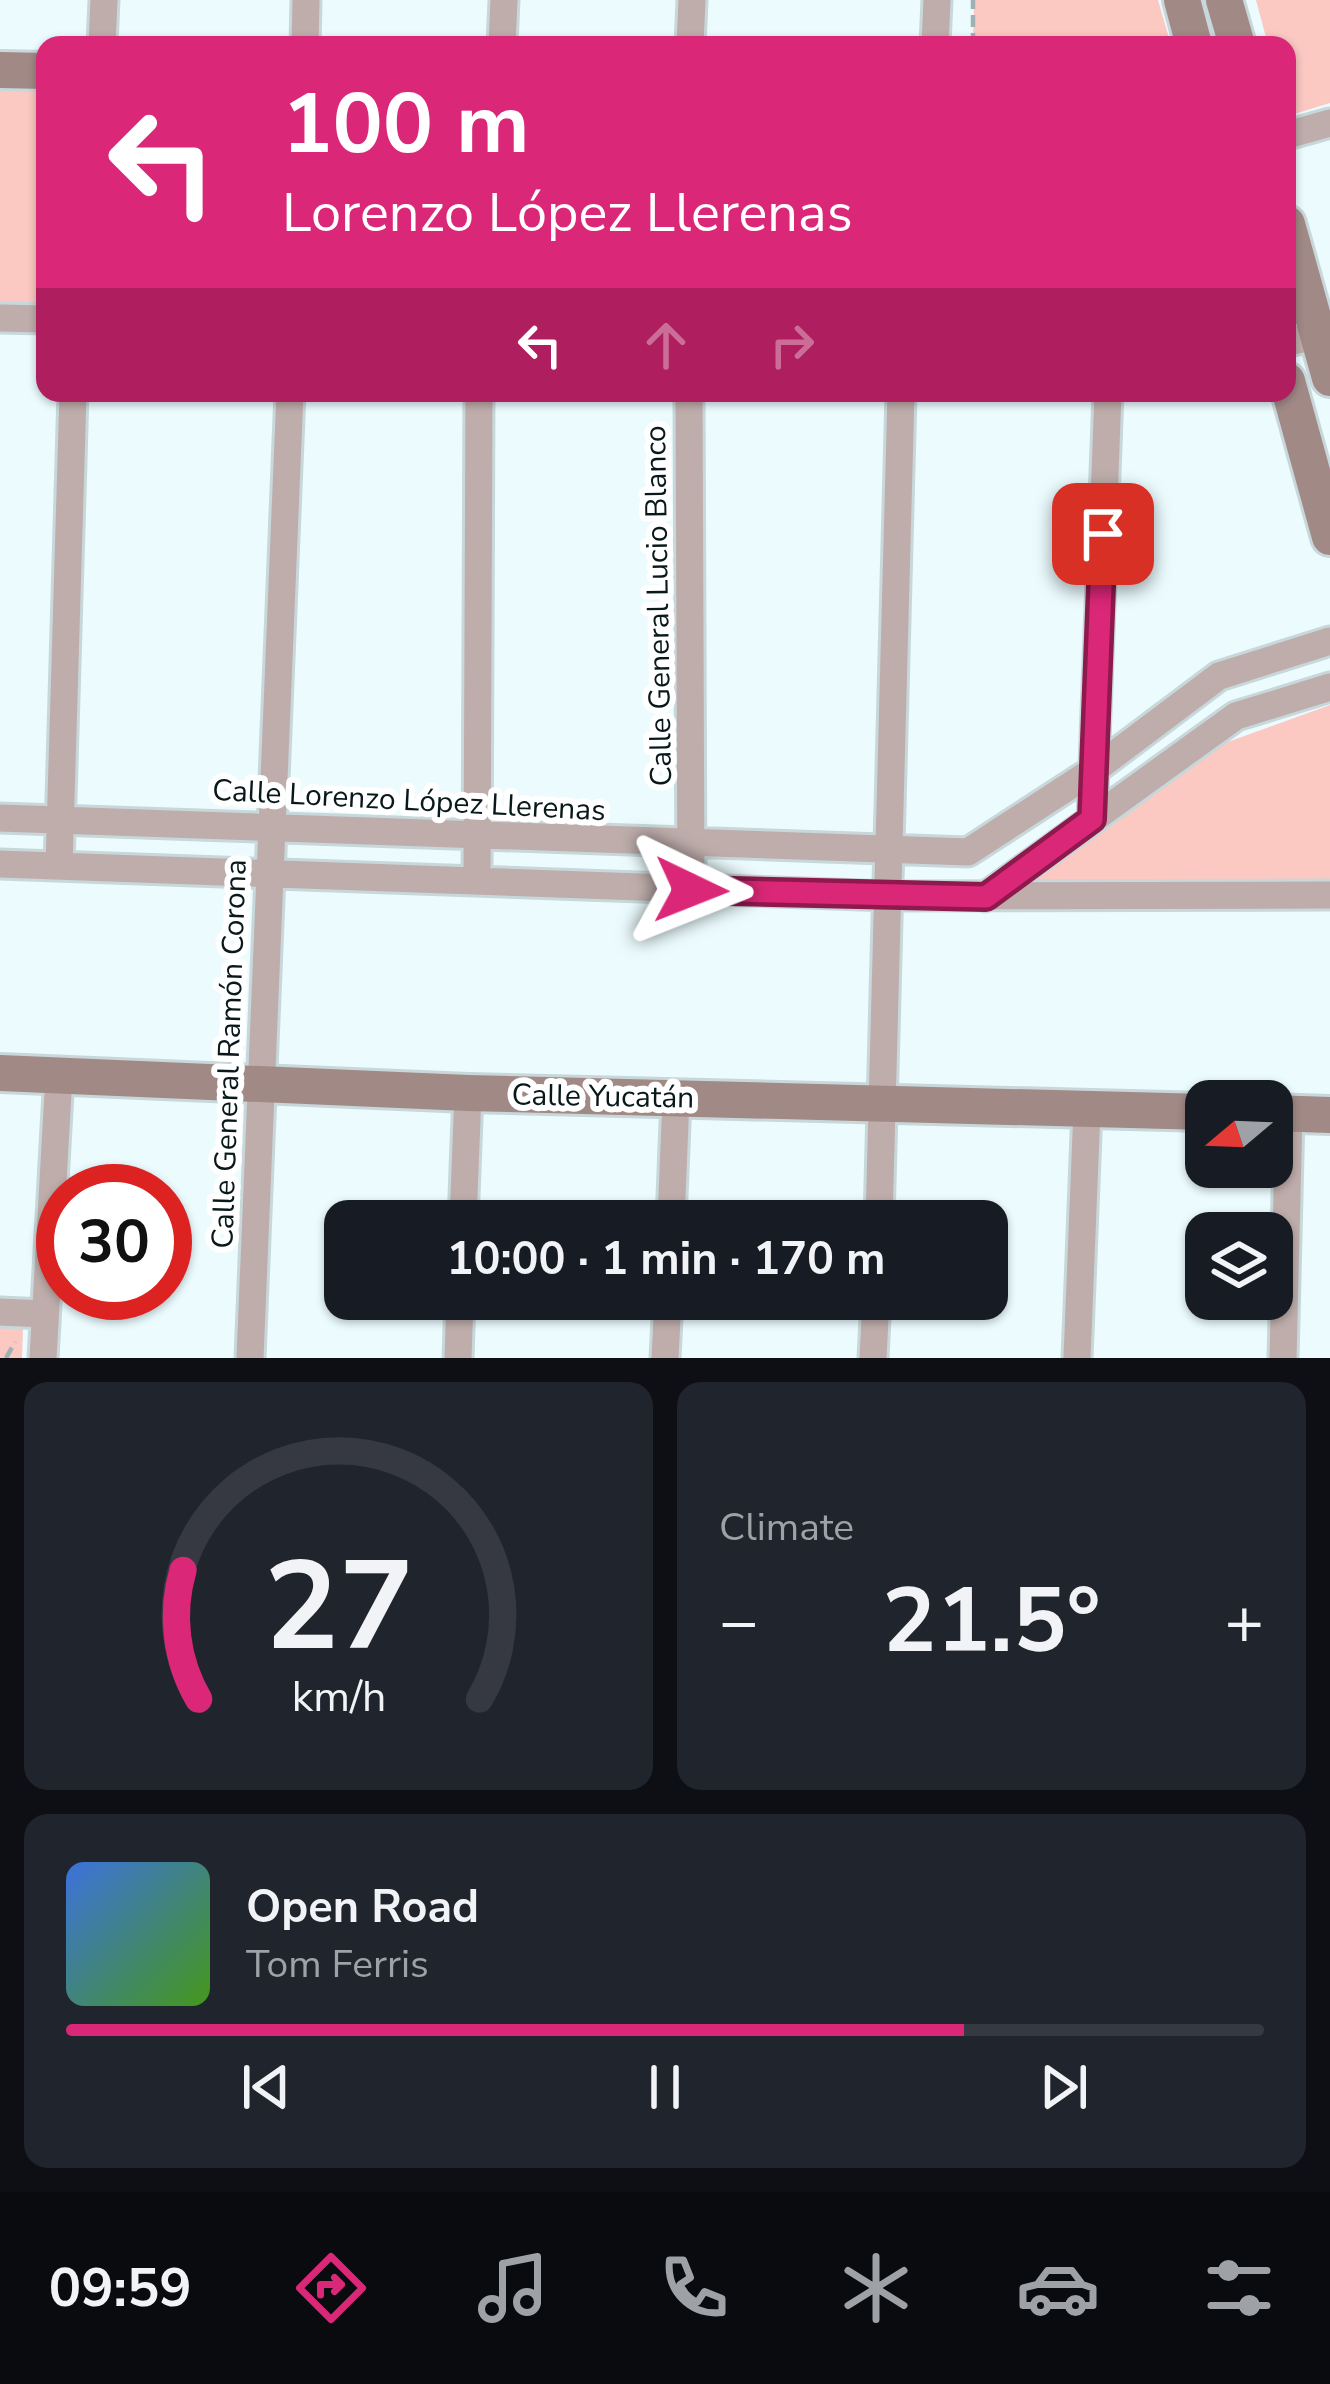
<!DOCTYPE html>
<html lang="en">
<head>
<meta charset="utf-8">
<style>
	body { margin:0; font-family:"Nunito Sans",sans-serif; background:#20242c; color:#f1f3f6; height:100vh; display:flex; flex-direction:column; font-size:45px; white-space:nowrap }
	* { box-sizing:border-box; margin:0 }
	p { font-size:39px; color:#9ea1a6 }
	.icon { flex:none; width:66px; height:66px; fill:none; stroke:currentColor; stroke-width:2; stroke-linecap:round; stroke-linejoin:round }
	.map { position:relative; height:1358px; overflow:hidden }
	.details { display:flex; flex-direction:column; gap:24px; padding:24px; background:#0d0f14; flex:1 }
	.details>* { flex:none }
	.guide { position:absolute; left:36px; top:36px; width:1260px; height:366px; border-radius:24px; box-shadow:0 3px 9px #0004; background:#db2777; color:#fff; overflow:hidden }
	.needle { width:78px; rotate:251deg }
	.buttons { position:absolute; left:1185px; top:1080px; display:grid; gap:24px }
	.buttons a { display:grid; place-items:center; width:108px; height:108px; border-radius:24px; background:#171b24; box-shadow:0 3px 9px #0004; font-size:60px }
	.speed { position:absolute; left:36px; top:1164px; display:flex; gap:24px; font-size:60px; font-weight:700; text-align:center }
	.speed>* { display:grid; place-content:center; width:156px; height:156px; border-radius:50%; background:#171b24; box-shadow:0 3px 9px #0004; line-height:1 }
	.speed .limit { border:18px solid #d22; background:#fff; color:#111 }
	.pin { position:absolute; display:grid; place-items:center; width:102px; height:102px; color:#fff; margin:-51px; border-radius:24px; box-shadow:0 6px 18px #0006 }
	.me { position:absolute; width:132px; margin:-66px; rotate:92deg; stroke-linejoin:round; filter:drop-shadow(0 0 9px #0008) }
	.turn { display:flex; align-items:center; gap:42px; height:252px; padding:0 48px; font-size:54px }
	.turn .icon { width:156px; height:156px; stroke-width:2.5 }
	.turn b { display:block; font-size:84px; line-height:102px }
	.lanes { display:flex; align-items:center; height:114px; padding:0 48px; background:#0003; justify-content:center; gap:60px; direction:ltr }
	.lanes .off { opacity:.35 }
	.big { font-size:90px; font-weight:700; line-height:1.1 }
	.details .widget { flex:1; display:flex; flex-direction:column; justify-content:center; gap:18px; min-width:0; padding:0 42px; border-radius:24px; background:#20242c }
	.details .dial { align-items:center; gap:0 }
	.dial svg { height:312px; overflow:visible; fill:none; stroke:#363941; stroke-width:7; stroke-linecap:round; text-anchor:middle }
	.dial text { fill:#f1f3f6; stroke:none }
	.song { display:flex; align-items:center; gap:36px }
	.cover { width:144px; height:144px; border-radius:18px; background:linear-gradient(135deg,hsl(220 70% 55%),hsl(100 70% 35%)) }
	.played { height:12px; border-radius:6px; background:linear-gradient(90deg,#db2777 75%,#363941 75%) }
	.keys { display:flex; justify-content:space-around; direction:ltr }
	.heat { display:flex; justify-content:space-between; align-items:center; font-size:66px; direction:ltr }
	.details .tiles { flex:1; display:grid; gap:24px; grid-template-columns:1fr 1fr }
	.widget:last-child { grid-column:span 2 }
	.trip { position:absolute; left:324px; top:1200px; width:684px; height:120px; border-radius:24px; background:#171b24; box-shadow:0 3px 9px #0004; font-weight:700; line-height:120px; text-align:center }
	.menu { display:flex; height:192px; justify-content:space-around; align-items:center; background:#090b0e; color:#9ea1a6 }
	.menu .icon { width:84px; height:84px }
	.menu .on { color:#db2777 }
	.menu b { font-size:54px; color:#f1f3f6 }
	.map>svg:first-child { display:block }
	.green { fill:#fbc8c2 }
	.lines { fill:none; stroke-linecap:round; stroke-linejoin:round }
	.street-casing { stroke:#c7d7da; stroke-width:33 }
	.secondary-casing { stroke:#c7d7da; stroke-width:42 }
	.path { stroke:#a0b0b3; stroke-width:4.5; stroke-dasharray:12 6; stroke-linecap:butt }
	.street { stroke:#beadab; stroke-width:27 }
	.secondary { stroke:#a18986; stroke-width:36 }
	.route-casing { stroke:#8e194d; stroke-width:30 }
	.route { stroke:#db2777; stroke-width:21 }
	.labels { text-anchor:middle; stroke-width:12; stroke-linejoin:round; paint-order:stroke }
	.street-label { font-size:30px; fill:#09181b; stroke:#fff }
</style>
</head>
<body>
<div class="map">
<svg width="1330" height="1358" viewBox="0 0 1330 1358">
	<rect width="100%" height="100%" fill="#ebfbfe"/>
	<!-- green -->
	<path class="green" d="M974,0h184l13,45h-198z
		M1256,0h74v103l-42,13 -1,-71h-19z
		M0,90h45v218l-45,-1z
		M1330,705v176l-300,1 195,-139z
		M0,1326l23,1 -1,31h-22z"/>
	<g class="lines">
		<defs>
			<path id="street" d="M102,45l2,-45
				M305,45l1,-45
				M502,45l2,-45
				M690,45l2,-45
				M935,45l2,-45
				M1287,135l43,-12
				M0,318l45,1
				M1287,342l31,-6
				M689,393l2,497
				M0,818l968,34 126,-82 125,-94 111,-35
				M1092,819l16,-426
				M0,864l890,32 440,-1
				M59,866l14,-473
				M477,881l2,-488
				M985,897l251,-181 94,-29
				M463,1221l5,-128
				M671,1221l5,-123
				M879,1221l22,-828
				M0,1312l45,2
				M43,1358l16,-283
				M250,1358l40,-965
				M458,1358l2,-59
				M665,1358l3,-59
				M873,1358l3,-59
				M1077,1358l10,-249
				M1283,1358l6,-244"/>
			<path id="secondary" d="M1182,0l12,45
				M1224,0l13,45
				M0,70l45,1
				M1287,224l43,154
				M1287,381l43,156
				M0,1073l468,20 738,19
				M1272,1113l58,2"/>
		</defs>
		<!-- street casing -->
		<use href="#street" class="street-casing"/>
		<!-- secondary casing -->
		<use href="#secondary" class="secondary-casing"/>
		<!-- path -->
		<path class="path" d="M973,45v-45
			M6,1358l9,-16"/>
		<!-- street -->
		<use href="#street" class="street"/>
		<!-- secondary -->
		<use href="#secondary" class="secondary"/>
	</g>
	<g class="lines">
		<defs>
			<path id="route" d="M691,890l295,7 106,-78 11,-285"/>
		</defs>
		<!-- route casing -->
		<use href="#route" class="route-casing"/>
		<!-- route -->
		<use href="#route" class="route"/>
	</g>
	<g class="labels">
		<!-- street labels -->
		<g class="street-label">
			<text transform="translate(658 606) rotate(-91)" y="10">Calle General Lucio Blanco</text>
			<text transform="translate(409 800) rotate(3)" y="10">Calle Lorenzo López Llerenas</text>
			<text transform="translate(229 1054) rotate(-88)" y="10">Calle General Ramón Corona</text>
			<text transform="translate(603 1096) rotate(1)" y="10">Calle Yucatán</text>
		</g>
	</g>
</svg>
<div class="buttons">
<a><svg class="needle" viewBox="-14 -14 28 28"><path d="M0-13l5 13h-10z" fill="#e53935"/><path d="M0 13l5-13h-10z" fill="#9ea1a6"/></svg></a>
<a><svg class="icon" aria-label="layers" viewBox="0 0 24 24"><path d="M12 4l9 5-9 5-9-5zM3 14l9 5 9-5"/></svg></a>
</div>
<div class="speed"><div class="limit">30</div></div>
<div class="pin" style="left:1103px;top:534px;background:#d93025"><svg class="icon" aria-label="arrive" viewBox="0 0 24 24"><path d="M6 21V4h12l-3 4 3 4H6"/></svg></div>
<svg class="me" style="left:691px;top:890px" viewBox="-20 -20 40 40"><path d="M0-17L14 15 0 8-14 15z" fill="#db2777" stroke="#fff" stroke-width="4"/></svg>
<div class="trip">10:00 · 1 min · 170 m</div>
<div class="guide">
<div class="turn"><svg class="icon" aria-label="left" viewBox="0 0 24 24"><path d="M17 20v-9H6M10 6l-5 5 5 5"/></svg><div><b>100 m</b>Lorenzo López Llerenas</div></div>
<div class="lanes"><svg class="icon" aria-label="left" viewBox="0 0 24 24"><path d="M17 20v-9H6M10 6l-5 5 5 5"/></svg><svg class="icon off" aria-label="ahead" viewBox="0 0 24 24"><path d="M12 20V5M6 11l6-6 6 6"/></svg><svg class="icon off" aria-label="right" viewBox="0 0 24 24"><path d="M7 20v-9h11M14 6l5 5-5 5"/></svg></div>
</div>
</div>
<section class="details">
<div class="tiles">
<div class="widget dial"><svg viewBox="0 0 100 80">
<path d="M14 69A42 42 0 1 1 86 69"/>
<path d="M14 69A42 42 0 0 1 10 36" stroke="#db2777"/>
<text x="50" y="56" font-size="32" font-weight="700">27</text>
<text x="50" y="72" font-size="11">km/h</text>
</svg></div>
<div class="widget"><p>Climate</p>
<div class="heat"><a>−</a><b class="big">21.5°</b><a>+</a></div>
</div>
<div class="widget">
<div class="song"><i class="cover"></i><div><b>Open Road</b><p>Tom Ferris</p></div></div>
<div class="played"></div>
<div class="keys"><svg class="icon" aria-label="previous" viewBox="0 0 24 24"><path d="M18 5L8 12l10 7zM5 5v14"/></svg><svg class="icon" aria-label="pause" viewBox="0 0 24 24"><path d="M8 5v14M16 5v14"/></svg><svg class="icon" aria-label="next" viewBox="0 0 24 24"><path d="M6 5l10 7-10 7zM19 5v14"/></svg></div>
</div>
</div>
</section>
<nav class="menu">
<b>09:59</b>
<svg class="icon on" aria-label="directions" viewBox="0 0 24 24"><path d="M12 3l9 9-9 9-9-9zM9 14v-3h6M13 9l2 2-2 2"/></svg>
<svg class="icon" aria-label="music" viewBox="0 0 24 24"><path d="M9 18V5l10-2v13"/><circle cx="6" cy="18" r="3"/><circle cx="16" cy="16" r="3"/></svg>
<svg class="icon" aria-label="phone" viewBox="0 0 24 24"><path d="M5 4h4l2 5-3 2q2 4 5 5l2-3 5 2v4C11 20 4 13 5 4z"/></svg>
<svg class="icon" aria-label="climate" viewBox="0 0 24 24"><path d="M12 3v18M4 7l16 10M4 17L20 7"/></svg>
<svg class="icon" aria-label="car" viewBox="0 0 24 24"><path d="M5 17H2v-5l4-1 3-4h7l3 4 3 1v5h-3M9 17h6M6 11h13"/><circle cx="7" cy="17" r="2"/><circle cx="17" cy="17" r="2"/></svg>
<svg class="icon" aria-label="filters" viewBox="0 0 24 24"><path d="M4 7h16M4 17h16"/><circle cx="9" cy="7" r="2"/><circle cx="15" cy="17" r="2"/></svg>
</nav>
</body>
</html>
